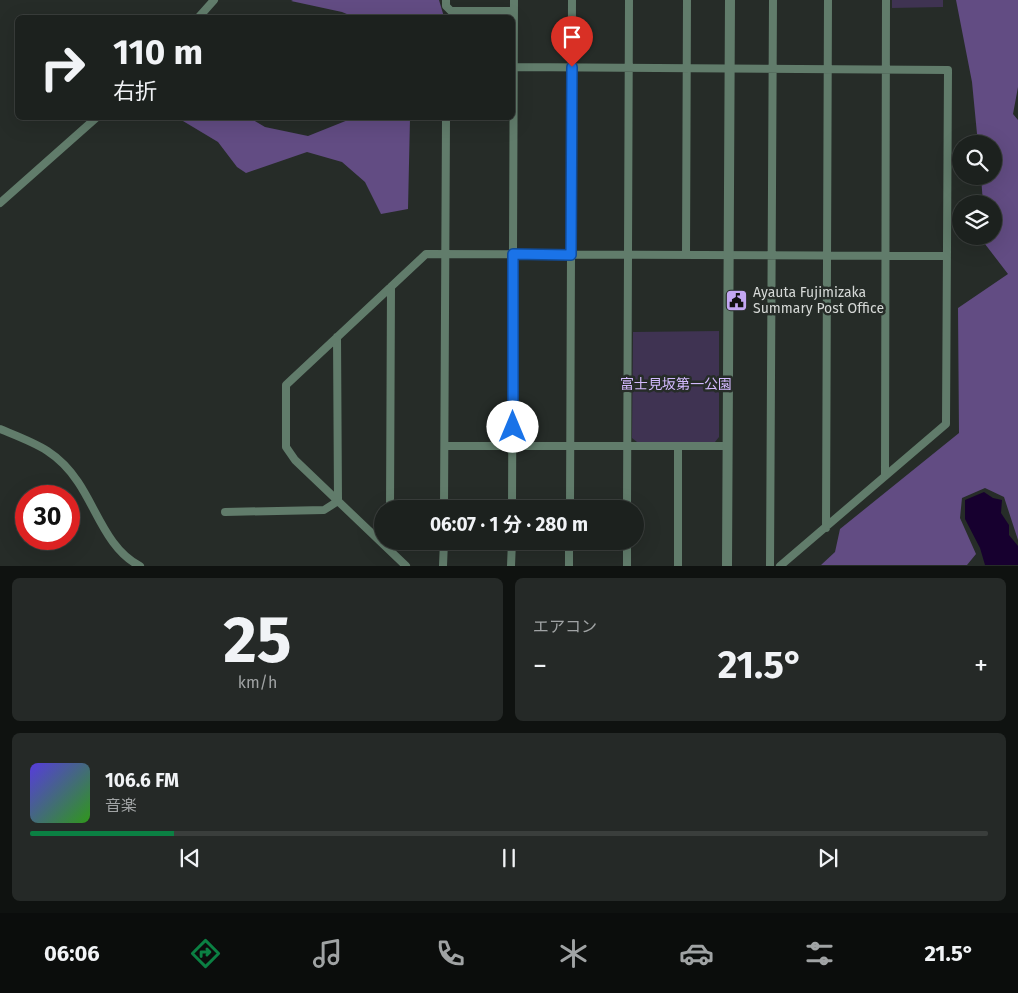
<!DOCTYPE html>
<html lang="ja">
<head>
<meta charset="utf-8">
<style>
	body { margin:0; font-family:"Fira Sans","Noto Sans JP",sans-serif; background:#252927; color:#f1f3f6; height:100vh; display:flex; flex-direction:column; font-size:19px; white-space:nowrap }
	* { box-sizing:border-box; margin:0 }
	p { font-size:16px; color:#a0a3a4 }
	.icon { flex:none; width:28px; height:28px; fill:none; stroke:currentColor; stroke-width:2; stroke-linecap:round; stroke-linejoin:round }
	.map { position:relative; height:566px; overflow:hidden }
	.details { display:flex; flex-direction:column; gap:12px; padding:12px; background:#0f1210; flex:1 }
	.details>* { flex:none }
	.banner { position:absolute; left:15px; top:15px; width:500px; height:105px; border-radius:8px; box-shadow:0 5px 20px #0002,0 0 0 1px #3a3e3c; background:#1c211e; color:#f1f3f6; overflow:hidden }
	.controls { position:absolute; left:952px; top:135px; display:grid; gap:10px }
	.controls a { display:grid; place-items:center; width:50px; height:50px; border-radius:50%; background:#1c211e; box-shadow:0 5px 20px #0002,0 0 0 1px #3a3e3c; font-size:25px }
	.speed { position:absolute; left:15px; top:485px; display:flex; gap:10px; font-size:25px; font-weight:700; text-align:center }
	.speed>* { display:grid; place-content:center; width:65px; height:65px; border-radius:50%; background:#1c211e; box-shadow:0 5px 20px #0002,0 0 0 1px #3a3e3c; line-height:1 }
	.speed .limit { border:8px solid #d22; background:#fff; color:#111 }
	.pin { position:absolute; display:grid; place-items:center; width:42px; height:42px; color:#fff; margin:-51px -21px; border-radius:50% 50% 50% 0; rotate:-45deg; box-shadow:0 0 5px #0007 }
	.pin .icon { rotate:45deg }
	.me { position:absolute; width:55px; margin:-28px; rotate:0deg; stroke-linejoin:round; filter:drop-shadow(0 0 4px #0008) }
	.turn { display:flex; align-items:center; gap:18px; height:105px; padding:0 15px; font-size:22px }
	.turn .icon { width:65px; height:65px; stroke-width:2.5 }
	.turn b { display:block; font-size:35px; line-height:42px }
	.big { font-size:38px; font-weight:700; line-height:1.1 }
	.details .tile { flex:1; display:flex; flex-direction:column; justify-content:center; gap:8px; min-width:0; padding:0 18px; border-radius:8px; background:#252927 }
	.details .dial { align-items:center; gap:0 }
	.dial b { font-size:65px; line-height:1 }
	.song { display:flex; align-items:center; gap:15px }
	.cover { width:60px; height:60px; border-radius:8px; background:linear-gradient(135deg,hsl(250 70% 55%),hsl(110 70% 35%)) }
	.played { height:5px; border-radius:2px; background:linear-gradient(90deg,#0b8043 15%,#3a3e3c 15%) }
	.keys { display:flex; justify-content:space-around; direction:ltr }
	.heat { display:flex; justify-content:space-between; align-items:center; font-size:28px; direction:ltr }
	.details .tiles { flex:1; display:grid; gap:12px; grid-template-columns:1fr 1fr }
	.tile:last-child { grid-column:span 2 }
	.trip { position:absolute; left:374px; top:500px; width:270px; height:50px; border-radius:25px; background:#1c211e; box-shadow:0 5px 20px #0002,0 0 0 1px #3a3e3c; font-weight:700; line-height:50px; text-align:center }
	.dock { display:flex; height:80px; justify-content:space-around; align-items:center; background:#0b0d0c; color:#a0a3a4 }
	.dock .icon { width:35px; height:35px }
	.dock .on { color:#0b8043 }
	.dock b { font-size:22px; color:#f1f3f6 }
	.map>svg:first-child { display:block }
	.green { fill:#3f3352 }
	.forest { fill:#624c83 }
	.water { fill:#17002f }
	.lines { fill:none; stroke-linecap:round; stroke-linejoin:round }
	.minor { stroke:#617c6b; stroke-width:8 }
	.tertiary { stroke:#617c6b; stroke-width:10 }
	.route-casing { stroke:#114b97; stroke-width:12 }
	.route { stroke:#1a73e8; stroke-width:9 }
	.labels { text-anchor:middle; stroke-width:5; stroke-linejoin:round; paint-order:stroke }
	.poi-label { font-size:14px; fill:#d6d9d7; stroke:#262c28; text-anchor:start }
	.park-label { font-size:14px; fill:#d3bafe; stroke:#262c28 }
</style>
</head>
<body>
<div class="map">
<svg width="1018" height="566" viewBox="0 0 1018 566">
	<rect width="100%" height="100%" fill="#262c28"/>
	<!-- green -->
	<path class="green" d="M892,0h51v7l-51,1z
		M719,331v106l-4,5h-78l-5,-4 1,-106z"/>
	<!-- forest -->
	<path class="forest" d="M293,0h146l5,17h-90l-12,-5 -51,-11z
		M956,0h62v87l-5,27 5,6v420l-14,-43 -19,-9 -23,10 -2,20 16,36 -9,11h-146l14,-13 5,-23 119,-96 -1,-125 50,-34 -23,-30 -1,-8h10v-32h-11l-2,-28h13v-32h-16l-6,-62z
		M178,118h72l15,9 43,9 45,-18h57l-2,91 -27,5 -16,-32 -23,-20 -35,-10 -61,21 -9,-6 -19,-25z"/>
	<!-- water -->
	<path class="water" d="M984,492l9,6 9,2 -1,13 8,12v10l9,11v19h-33l-5,-17 -15,-29v-19z"/>
	<g class="lines">
		<!-- minor -->
		<path class="minor" d="M446,0v6l5,5h63
			M198,18l16,-18
			M514,67l434,3 -2,354 -166,142
			M0,203l96,-85
			M686,255l1,-255
			M0,429c34,14 57,21 78,53 19,28 30,68 62,84
			M445,446h283
			M885,476l1,-476
			M390,509l1,-222
			M444,509l2,-391
			M512,509l2,-509
			M570,509l2,-509
			M627,509l2,-509
			M225,512l99,-2 14,-9 -1,-164
			M826,528l2,-528
			M406,566l-111,-106 -9,-13v-62l140,-131 521,2
			M443,566l1,-25
			M511,566l1,-25
			M569,566v-25
			M627,566v-25
			M678,566v-120
			M770,566l3,-566"/>
		<!-- tertiary -->
		<path class="tertiary" d="M727,566l3,-566"/>
	</g>
	<g class="lines">
		<defs>
			<path id="route" d="M513,427v-173l58,1 1,-188"/>
		</defs>
		<!-- route casing -->
		<use href="#route" class="route-casing"/>
		<!-- route -->
		<use href="#route" class="route"/>
	</g>
	<!-- icons -->
	<defs>
		<symbol id="civic-square" viewBox="-11 -11 22 22"><rect x="-9" y="-9" width="18" height="18" rx="4" fill="#c3a7f2" stroke="#262c28"/><path d="M-.6-6.5H3V-4.5H.6V-3L4-1V1h2V6H-6V1h2V-1L-.6-3ZM-1.2 2.5V6h2.4V2.5Z" fill="#111"/></symbol>
	</defs>
	<g fill-rule="evenodd">
		<use href="#civic-square" x="724" y="288" width="25" height="25"/>
	</g>
	<g class="labels">
		<!-- poi labels -->
		<g class="poi-label">
			<text x="753" y="297">Ayauta Fujimizaka<tspan x="753" dy="16">Summary Post Office</tspan></text>
		</g>
		<!-- park labels -->
		<g class="park-label">
			<text x="676" y="389">富士見坂第一公園</text>
		</g>
	</g>
</svg>
<div class="controls">
<a><svg class="icon" aria-label="search" viewBox="0 0 24 24"><circle cx="10" cy="10" r="6"/><path d="M15 15l6 6"/></svg></a>
<a><svg class="icon" aria-label="layers" viewBox="0 0 24 24"><path d="M12 4l9 5-9 5-9-5zM3 14l9 5 9-5"/></svg></a>
</div>
<div class="speed"><div class="limit">30</div></div>
<div class="pin" style="left:572px;top:67px;background:#d93025"><svg class="icon" aria-label="arrive" viewBox="0 0 24 24"><path d="M6 21V4h12l-3 4 3 4H6"/></svg></div>
<svg class="me" style="left:513px;top:427px" viewBox="-20 -20 40 40"><circle r="19" fill="#fff"/><path d="M0-13L10 11 0 6-10 11z" fill="#1a73e8"/></svg>
<div class="trip">06:07 · 1 分 · 280 m</div>
<div class="banner">
<div class="turn"><svg class="icon" aria-label="right" viewBox="0 0 24 24"><path d="M7 20v-9h11M14 6l5 5-5 5"/></svg><div><b>110 m</b>右折</div></div>
</div>
</div>
<section class="details">
<div class="tiles">
<div class="tile dial"><b>25</b><p>km/h</p></div>
<div class="tile"><p>エアコン</p>
<div class="heat"><a>−</a><b class="big">21.5°</b><a>+</a></div>
</div>
<div class="tile">
<div class="song"><i class="cover"></i><div><b>106.6 FM</b><p>音楽</p></div></div>
<div class="played"></div>
<div class="keys"><svg class="icon" aria-label="previous" viewBox="0 0 24 24"><path d="M18 5L8 12l10 7zM5 5v14"/></svg><svg class="icon" aria-label="pause" viewBox="0 0 24 24"><path d="M8 5v14M16 5v14"/></svg><svg class="icon" aria-label="next" viewBox="0 0 24 24"><path d="M6 5l10 7-10 7zM19 5v14"/></svg></div>
</div>
</div>
</section>
<nav class="dock">
<b>06:06</b>
<svg class="icon on" aria-label="directions" viewBox="0 0 24 24"><path d="M12 3l9 9-9 9-9-9zM9 14v-3h6M13 9l2 2-2 2"/></svg>
<svg class="icon" aria-label="music" viewBox="0 0 24 24"><path d="M9 18V5l10-2v13"/><circle cx="6" cy="18" r="3"/><circle cx="16" cy="16" r="3"/></svg>
<svg class="icon" aria-label="phone" viewBox="0 0 24 24"><path d="M5 4h4l2 5-3 2q2 4 5 5l2-3 5 2v4C11 20 4 13 5 4z"/></svg>
<svg class="icon" aria-label="climate" viewBox="0 0 24 24"><path d="M12 3v18M4 7l16 10M4 17L20 7"/></svg>
<svg class="icon" aria-label="car" viewBox="0 0 24 24"><path d="M5 17H2v-5l4-1 3-4h7l3 4 3 1v5h-3M9 17h6M6 11h13"/><circle cx="7" cy="17" r="2"/><circle cx="17" cy="17" r="2"/></svg>
<svg class="icon" aria-label="filters" viewBox="0 0 24 24"><path d="M4 7h16M4 17h16"/><circle cx="9" cy="7" r="2"/><circle cx="15" cy="17" r="2"/></svg>
<b>21.5°</b>
</nav>
</body>
</html>
